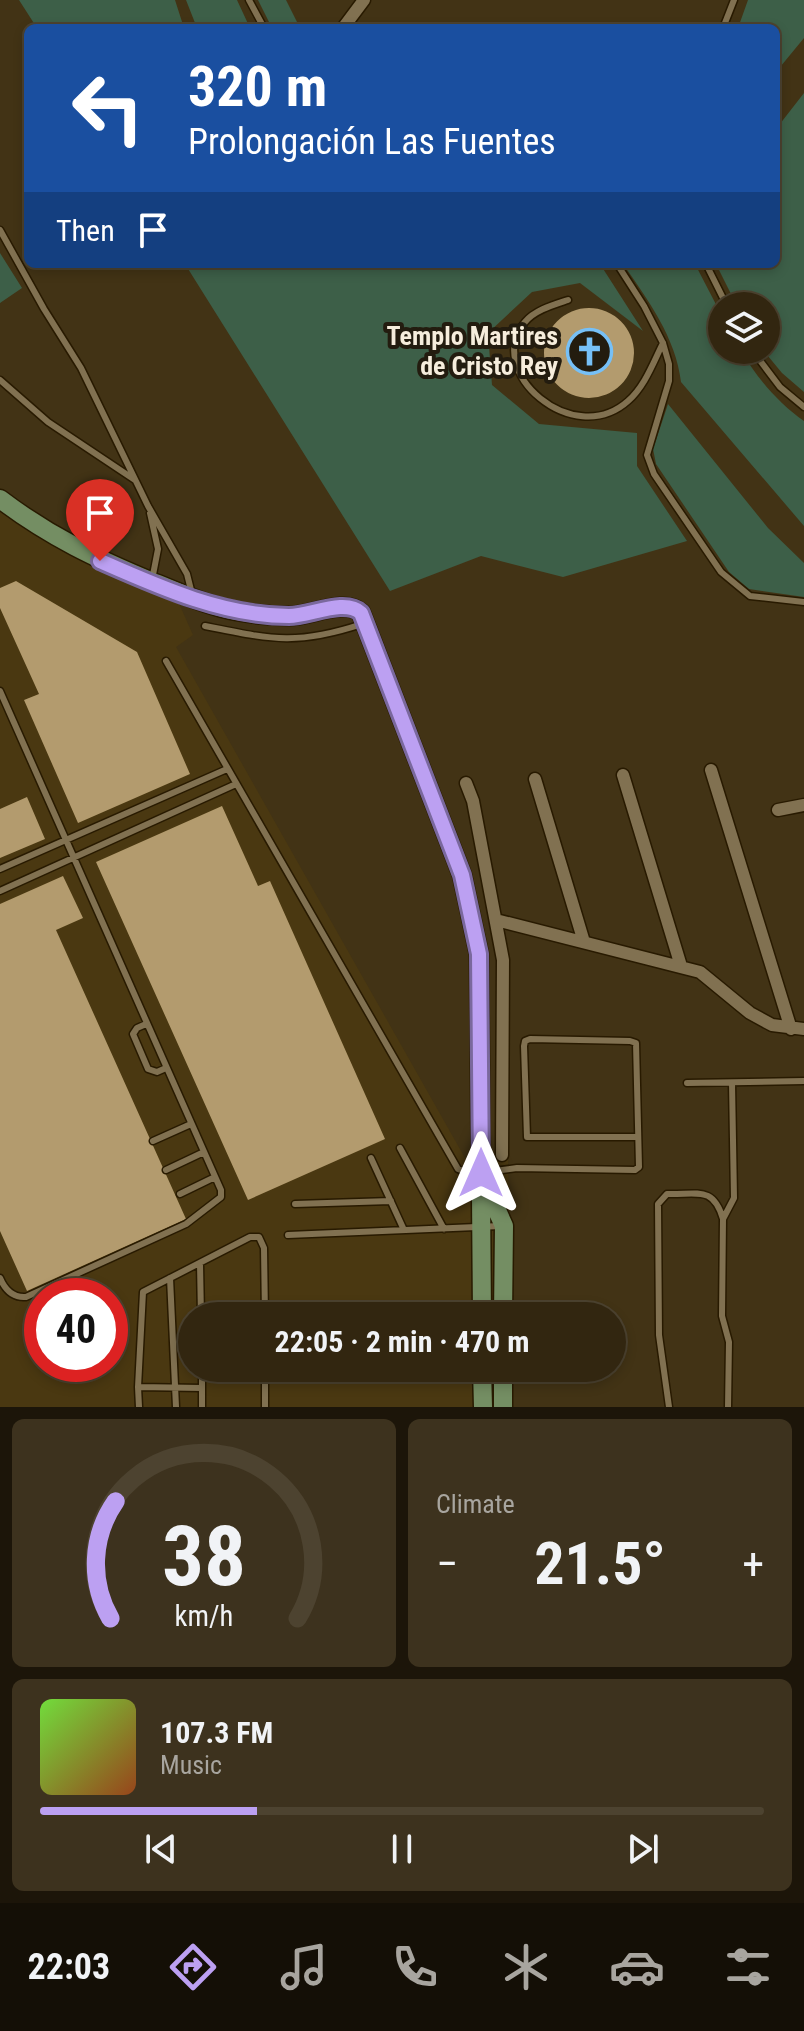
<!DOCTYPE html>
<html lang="en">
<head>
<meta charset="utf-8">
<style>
	body { margin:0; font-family:"Roboto Condensed",sans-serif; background:#3d321e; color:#f1f3f6; height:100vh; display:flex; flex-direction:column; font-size:30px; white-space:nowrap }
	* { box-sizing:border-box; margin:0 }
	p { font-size:26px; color:#a8a59f }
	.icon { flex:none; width:44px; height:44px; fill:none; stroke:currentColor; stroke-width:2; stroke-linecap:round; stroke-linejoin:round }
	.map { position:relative; height:1407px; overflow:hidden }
	.side { display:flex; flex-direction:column; gap:12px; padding:12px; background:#1c1509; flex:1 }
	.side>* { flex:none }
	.guide { position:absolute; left:24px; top:24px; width:756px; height:244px; border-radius:12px; box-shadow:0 4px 12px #0003,0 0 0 2px #4d4330; background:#1a4fa0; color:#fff; overflow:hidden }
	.buttons { position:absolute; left:708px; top:292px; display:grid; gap:16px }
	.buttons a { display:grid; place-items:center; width:72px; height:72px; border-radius:50%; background:#322610; box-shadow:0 4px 12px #0003,0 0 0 2px #4d4330; font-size:40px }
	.speed { position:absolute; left:24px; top:1278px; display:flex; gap:16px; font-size:40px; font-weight:700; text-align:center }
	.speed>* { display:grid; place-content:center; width:104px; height:104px; border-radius:50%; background:#322610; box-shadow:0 4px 12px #0003,0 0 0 2px #4d4330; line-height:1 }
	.speed .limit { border:12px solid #d22; background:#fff; color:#111 }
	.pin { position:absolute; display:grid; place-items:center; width:68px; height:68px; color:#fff; margin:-82px -34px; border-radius:50% 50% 50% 0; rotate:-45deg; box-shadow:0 0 8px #0007 }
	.pin .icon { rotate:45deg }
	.me { position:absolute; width:88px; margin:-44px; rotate:0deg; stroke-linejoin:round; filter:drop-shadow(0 0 6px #0008) }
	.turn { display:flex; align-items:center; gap:28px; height:168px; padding:0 32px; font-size:36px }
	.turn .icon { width:104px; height:104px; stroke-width:2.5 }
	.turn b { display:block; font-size:56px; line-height:68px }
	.then { display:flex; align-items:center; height:76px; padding:0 32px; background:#0003; gap:16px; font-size:30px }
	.big { font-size:60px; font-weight:700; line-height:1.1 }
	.side .widget { flex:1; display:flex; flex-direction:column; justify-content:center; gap:12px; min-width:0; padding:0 28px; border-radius:12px; background:#3d321e }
	.side .dial { align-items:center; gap:0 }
	.dial svg { height:208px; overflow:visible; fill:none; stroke:#4d4330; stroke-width:7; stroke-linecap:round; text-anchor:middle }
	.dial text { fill:#f1f3f6; stroke:none }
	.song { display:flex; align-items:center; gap:24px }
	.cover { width:96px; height:96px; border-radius:12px; background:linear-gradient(135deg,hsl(100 70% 55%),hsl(20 70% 35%)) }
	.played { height:8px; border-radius:4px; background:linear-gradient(90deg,#bca0f2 30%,#4d4330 30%) }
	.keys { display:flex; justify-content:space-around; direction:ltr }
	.heat { display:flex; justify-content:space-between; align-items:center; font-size:44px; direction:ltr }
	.side .tiles { flex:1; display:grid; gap:12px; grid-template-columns:1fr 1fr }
	.widget:last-child { grid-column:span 2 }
	.trip { position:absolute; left:178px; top:1302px; width:448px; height:80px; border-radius:40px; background:#322610; box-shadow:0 4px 12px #0003,0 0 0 2px #4d4330; font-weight:700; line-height:80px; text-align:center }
	.menu { display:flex; height:128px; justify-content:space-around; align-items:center; background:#140f06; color:#a8a59f }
	.menu .icon { width:56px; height:56px }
	.menu .active { color:#bca0f2 }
	.menu b { font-size:36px; color:#f1f3f6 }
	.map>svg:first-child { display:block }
	.built { fill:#4a3811; fill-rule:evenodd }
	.green { fill:#3d5f48 }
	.building { fill:#b39b6e }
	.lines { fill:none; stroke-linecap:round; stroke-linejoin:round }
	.lane-casing { stroke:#281a00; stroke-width:9 }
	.street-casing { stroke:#281a00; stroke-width:15 }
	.secondary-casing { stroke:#281a00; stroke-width:21 }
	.lane { stroke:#817151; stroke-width:6 }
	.street { stroke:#817151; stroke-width:12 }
	.secondary { stroke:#748e63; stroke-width:18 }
	.route-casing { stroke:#7a689d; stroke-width:20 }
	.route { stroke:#bca0f2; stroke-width:14 }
	.labels { text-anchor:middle; stroke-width:8; stroke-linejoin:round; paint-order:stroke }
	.poi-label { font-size:26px; font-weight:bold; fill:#f6eddc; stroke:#231c0f; text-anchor:end }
</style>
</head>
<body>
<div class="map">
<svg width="804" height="1407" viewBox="0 0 804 1407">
	<rect width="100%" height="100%" fill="#423315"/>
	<!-- built -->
	<path class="built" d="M0,507l177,92 16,36 -17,12 289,511 43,2 3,156h-319v52h320l1,39h-513zM42,1296h68v68h-68z"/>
	<!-- green -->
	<path class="green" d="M19,0h156l9,28h-147z
		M186,0h51l13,28h-53z
		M258,0h28l14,28h-28z
		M748,0h56v38l-28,34v-44h-38z
		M804,93v299l-22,-19 -19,-23h3v-44h-29l-21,-42h60v-135z
		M0,253l22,35 -22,15z
		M185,264h415l43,67 -63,-48 -48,9 -44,41 4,52 47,39 98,9v33l50,75 -124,36 -82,-21 -91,35z
		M623,264h72l27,52v34h19c14,26 38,54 63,71v105l-123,-144c-5,-44 -33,-82 -58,-118z
		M668,404l100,124 36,35v34l-55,-8 -20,-17 -73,-108 -3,-15z"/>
	<!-- building -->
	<path class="building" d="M544 353a45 45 0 1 1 90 0a45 45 0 1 1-90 0Z
		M16,581l121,71 53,122 -112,49 -54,-123 15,-6 -39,-86v-20z
		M27,797l18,42 -45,19v-49z
		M222,806l36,80 12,-5 115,258 -137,61 -152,-338z
		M63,876l20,42 -27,12 130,289 -159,72 -27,-60v-327z"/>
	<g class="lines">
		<defs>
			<path id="lane" d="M249,0l15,28
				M723,28l11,-28
				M0,230l44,79 37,59 67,138 39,68 5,20
				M617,264l27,42 19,37 6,21v17l-22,74 7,19 67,98 29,24 54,6
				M706,264l21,42
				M568,300c-15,5 -33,10 -43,22 -42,49 48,128 103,79 17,-15 25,-38 35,-58
				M752,350l28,37 24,20
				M0,380l48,42 87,58
				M150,513l8,36 -6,31
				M205,626c65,13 91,20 157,-2
				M166,661l292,508 13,5 46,-6 118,2 4,-3 -3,-124 -6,-2 -100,-2 -5,2 -1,5 3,91h111
				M0,691l221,499v7l-35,27 -160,73c-13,1 -21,-7 -26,-19
				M0,869l227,-100
				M0,891l236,-107
				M146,1024l-9,4 -4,6 15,35 9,3 9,-4
				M687,1083l117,-2
				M153,1141l38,-17
				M400,1148l44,81
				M371,1158l33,72
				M166,1170l38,-18
				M180,1194l35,-17
				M295,1204l96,-3
				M288,1235l212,-9
				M200,1264l1,52
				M170,1278l6,129
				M202,1368v20
				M265,1368v39
				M138,1387l1,20
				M202,1407v-19l-64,-1 5,-95 107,-55h9l5,11 1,68
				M669,1407l-10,-72 -1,-131 9,-10c30,1 46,-9 56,25
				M728,1407l1,-65 -7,-26 1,-97 11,-21 -2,-115"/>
			<path id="street" d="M343,28l21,-28
				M711,770l80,259
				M623,775l58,191
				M535,779l49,163
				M466,783l7,18 30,159 -1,195
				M778,810l26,-5
				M496,920l204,52 50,41 22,12 32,4"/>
			<path id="secondary" d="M0,499c50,38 97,60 155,84 26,10 53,23 81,28 16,3 37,5 54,5 21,0 55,-18 71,-3l101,262 17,79 3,362
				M483,1179l21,47 -1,90
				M482,1368l1,39
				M503,1407v-39"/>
		</defs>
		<!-- lane casing -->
		<use href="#lane" class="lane-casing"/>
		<!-- street casing -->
		<use href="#street" class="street-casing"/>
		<!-- secondary casing -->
		<use href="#secondary" class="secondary-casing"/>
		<!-- lane -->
		<use href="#lane" class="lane"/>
		<!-- street -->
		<use href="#street" class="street"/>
		<!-- secondary -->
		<use href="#secondary" class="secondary"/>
	</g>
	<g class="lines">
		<defs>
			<path id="route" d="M100,561c59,26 123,55 189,55 21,0 56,-18 72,-3l101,262 17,79 2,219"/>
		</defs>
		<!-- route casing -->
		<use href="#route" class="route-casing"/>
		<!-- route -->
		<use href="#route" class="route"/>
	</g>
	<!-- icons -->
	<defs>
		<symbol id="church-ring" viewBox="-11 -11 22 22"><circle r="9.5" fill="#231c0f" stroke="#76c0f7" stroke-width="1.5"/><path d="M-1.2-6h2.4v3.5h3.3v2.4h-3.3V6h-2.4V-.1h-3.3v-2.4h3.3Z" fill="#76c0f7"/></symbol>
	</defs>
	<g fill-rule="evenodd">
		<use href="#church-ring" x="564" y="326" width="51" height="51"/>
	</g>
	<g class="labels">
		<!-- poi labels -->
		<g class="poi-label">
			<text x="558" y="345">Templo Martires<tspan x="558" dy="30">de Cristo Rey</tspan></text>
		</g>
	</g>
</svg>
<div class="buttons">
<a><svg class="icon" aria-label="layers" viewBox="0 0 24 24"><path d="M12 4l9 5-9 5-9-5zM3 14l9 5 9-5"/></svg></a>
</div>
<div class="speed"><div class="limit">40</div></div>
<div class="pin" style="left:100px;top:561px;background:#d93025"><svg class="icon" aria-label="arrive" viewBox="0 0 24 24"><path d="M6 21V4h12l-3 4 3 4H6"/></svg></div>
<svg class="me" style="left:481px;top:1173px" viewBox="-20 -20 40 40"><path d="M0-17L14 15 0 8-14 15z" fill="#bca0f2" stroke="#fff" stroke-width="4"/></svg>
<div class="trip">22:05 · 2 min · 470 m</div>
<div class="guide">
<div class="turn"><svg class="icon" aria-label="left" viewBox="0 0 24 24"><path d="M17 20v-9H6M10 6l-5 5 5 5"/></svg><div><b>320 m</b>Prolongación Las Fuentes</div></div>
<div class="then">Then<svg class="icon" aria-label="arrive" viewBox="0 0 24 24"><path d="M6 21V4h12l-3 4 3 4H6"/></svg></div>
</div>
</div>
<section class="side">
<div class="tiles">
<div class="widget dial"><svg viewBox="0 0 100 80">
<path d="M14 69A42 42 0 1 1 86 69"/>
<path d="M14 69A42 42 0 0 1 16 24" stroke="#bca0f2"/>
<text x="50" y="56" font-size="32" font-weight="700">38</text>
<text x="50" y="72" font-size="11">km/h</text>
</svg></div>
<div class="widget"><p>Climate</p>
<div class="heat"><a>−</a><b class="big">21.5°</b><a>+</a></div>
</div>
<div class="widget">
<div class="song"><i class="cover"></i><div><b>107.3 FM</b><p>Music</p></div></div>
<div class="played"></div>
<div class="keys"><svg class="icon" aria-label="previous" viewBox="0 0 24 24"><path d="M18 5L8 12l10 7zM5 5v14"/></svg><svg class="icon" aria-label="pause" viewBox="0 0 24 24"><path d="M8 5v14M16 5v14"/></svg><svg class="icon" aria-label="next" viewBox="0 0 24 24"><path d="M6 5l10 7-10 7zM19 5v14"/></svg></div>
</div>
</div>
</section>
<nav class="menu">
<b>22:03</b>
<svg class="icon active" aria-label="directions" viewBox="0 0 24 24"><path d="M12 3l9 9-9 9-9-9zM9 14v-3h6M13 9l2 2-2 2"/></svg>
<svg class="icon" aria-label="music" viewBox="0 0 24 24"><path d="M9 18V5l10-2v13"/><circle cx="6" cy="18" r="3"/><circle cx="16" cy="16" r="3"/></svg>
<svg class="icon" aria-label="phone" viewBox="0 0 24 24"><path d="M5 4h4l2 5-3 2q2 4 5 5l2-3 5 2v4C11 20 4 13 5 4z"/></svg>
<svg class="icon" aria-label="climate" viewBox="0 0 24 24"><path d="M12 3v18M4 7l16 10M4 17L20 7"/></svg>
<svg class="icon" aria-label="car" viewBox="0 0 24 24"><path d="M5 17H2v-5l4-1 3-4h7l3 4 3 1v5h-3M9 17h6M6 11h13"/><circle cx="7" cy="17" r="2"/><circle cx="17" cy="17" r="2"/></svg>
<svg class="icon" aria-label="filters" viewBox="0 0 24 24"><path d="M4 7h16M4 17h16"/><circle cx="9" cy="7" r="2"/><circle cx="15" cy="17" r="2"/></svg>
</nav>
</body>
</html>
